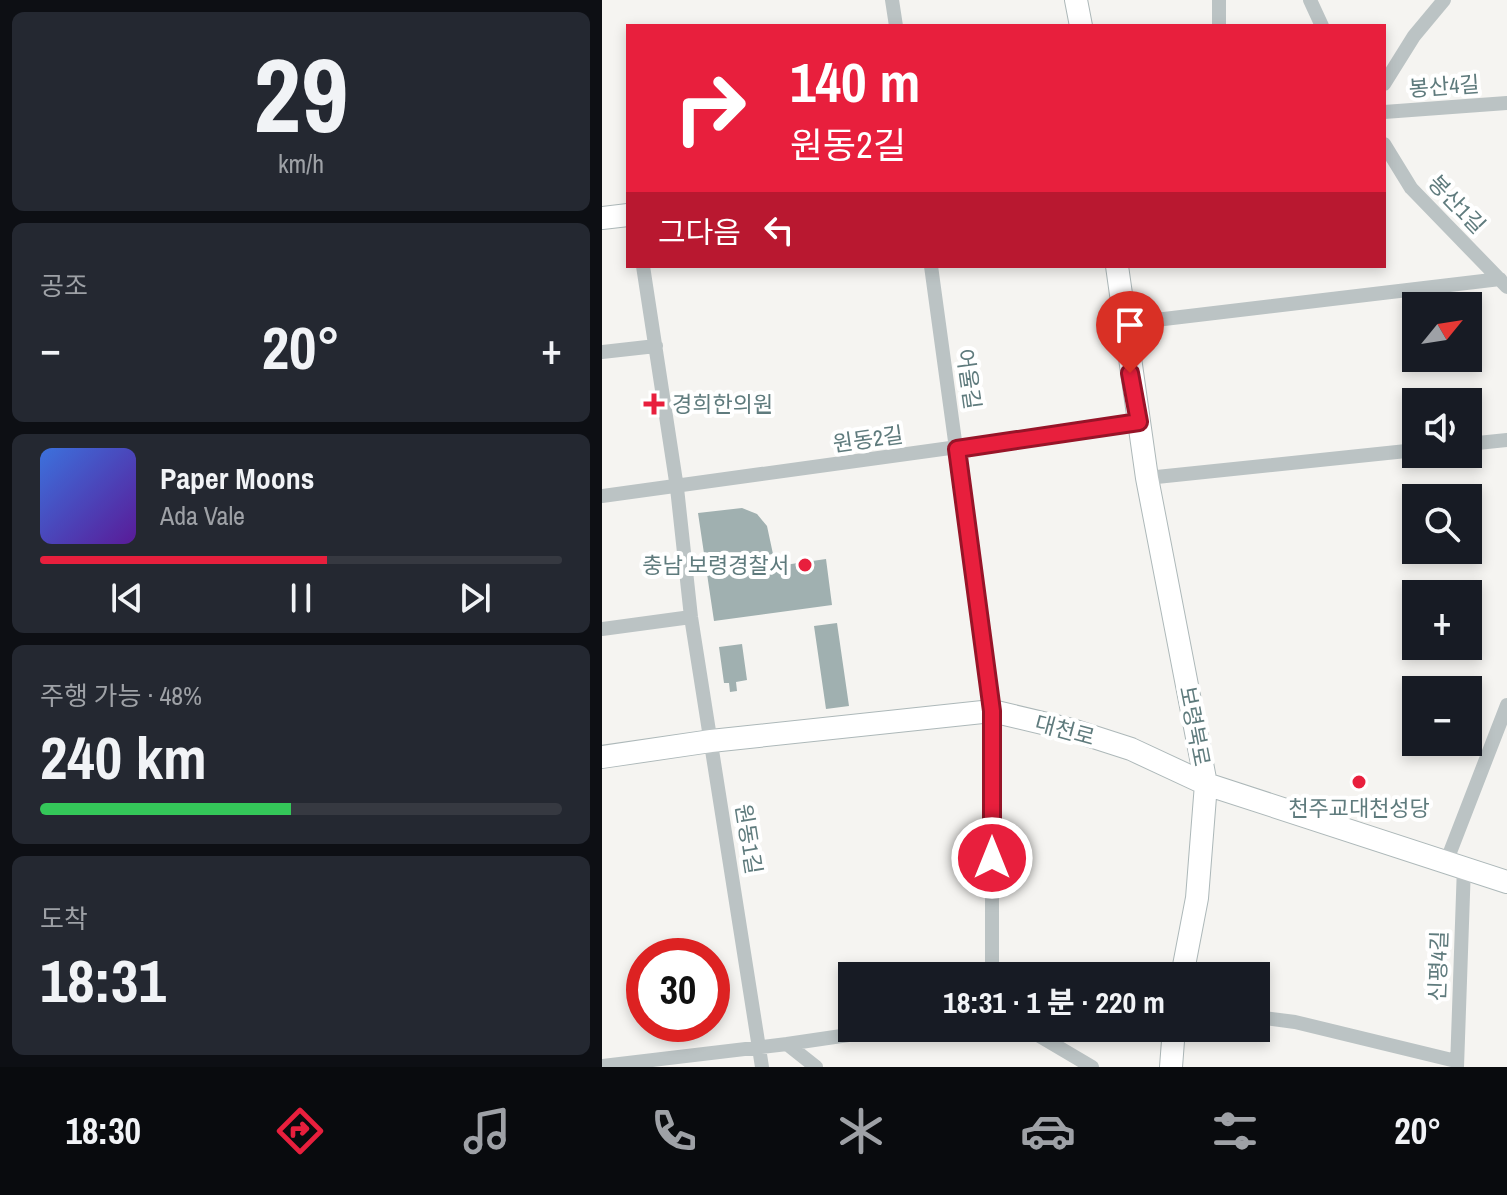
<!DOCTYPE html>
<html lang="ko">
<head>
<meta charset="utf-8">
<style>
	body { margin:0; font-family:"Archivo Narrow","Noto Sans KR",sans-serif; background:#242831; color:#f1f3f6; height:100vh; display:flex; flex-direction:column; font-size:30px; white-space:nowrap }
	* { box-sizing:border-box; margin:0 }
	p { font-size:26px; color:#9ea1a6 }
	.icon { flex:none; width:44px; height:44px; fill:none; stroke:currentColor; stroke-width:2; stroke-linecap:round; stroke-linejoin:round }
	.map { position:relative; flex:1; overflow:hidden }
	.drawer { display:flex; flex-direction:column; gap:12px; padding:12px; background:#0d0f14; width:602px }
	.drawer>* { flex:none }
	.banner { position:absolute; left:24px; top:24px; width:760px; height:244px; border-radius:0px; box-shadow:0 4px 12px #0003; background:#e81f3d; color:#fff; overflow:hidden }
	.needle { width:52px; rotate:60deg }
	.controls { position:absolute; left:800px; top:292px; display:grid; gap:16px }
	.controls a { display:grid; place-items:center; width:80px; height:80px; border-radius:0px; background:#171b24; box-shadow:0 4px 12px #0003; font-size:40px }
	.speed { position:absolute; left:24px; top:938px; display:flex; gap:16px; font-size:40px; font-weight:700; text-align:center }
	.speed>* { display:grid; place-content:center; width:104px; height:104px; border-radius:50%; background:#171b24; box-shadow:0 4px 12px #0003; line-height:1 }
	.speed .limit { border:12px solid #d22; background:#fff; color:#111 }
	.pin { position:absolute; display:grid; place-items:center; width:68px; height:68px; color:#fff; margin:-82px -34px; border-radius:50% 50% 50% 0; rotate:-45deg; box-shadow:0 0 8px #0007 }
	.pin .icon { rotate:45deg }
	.me { position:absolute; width:88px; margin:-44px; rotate:0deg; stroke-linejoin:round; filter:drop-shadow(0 0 6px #0008) }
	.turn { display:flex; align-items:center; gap:28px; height:168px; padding:0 32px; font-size:36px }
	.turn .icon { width:104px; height:104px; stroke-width:2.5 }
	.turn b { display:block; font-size:56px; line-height:68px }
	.then { display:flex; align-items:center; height:76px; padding:0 32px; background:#0003; gap:16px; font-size:30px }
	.big { font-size:60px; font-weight:700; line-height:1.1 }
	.drawer .card { flex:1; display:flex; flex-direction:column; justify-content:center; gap:12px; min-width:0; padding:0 28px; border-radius:12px; background:#242831 }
	.drawer .dial { align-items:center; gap:0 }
	.dial b { font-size:104px; line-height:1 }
	.song { display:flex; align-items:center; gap:24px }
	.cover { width:96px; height:96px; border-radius:12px; background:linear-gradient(135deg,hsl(220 70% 55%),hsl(270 70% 35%)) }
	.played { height:8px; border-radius:4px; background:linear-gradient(90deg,#e81f3d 55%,#363941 55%) }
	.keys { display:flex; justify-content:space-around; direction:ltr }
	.heat { display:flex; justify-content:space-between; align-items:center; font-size:44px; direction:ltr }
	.charge { height:12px; border-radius:6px; background:linear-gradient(90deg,#34c759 48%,#363941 0) }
	.trip { position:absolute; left:236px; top:962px; width:432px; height:80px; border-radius:0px; background:#171b24; box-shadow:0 4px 12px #0003; font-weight:700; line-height:80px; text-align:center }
	.tab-bar { display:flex; height:128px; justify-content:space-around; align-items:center; background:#090b0e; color:#9ea1a6 }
	.tab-bar .icon { width:56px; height:56px }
	.tab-bar .current { color:#e81f3d }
	.tab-bar b { font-size:36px; color:#f1f3f6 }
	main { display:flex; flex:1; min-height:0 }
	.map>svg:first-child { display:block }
	.building { fill:#a0b0b0 }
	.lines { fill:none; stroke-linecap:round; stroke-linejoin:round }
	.secondary-casing { stroke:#adb8b9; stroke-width:24 }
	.street { stroke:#bbc3c4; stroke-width:14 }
	.secondary { stroke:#fff; stroke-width:22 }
	.route-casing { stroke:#971428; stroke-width:20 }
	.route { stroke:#e81f3d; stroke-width:14 }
	.poi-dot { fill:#e81f3d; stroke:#fff; stroke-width:3 }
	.labels { text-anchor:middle; stroke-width:8; stroke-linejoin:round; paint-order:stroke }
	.street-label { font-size:22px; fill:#5f7b7d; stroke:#fff }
	.poi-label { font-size:22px; fill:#5f7b7d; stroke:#fff; text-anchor:start }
</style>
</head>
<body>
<main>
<section class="drawer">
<div class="card dial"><b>29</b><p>km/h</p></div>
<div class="card"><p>공조</p>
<div class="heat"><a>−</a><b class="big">20°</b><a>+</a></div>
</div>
<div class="card">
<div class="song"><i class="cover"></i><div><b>Paper Moons</b><p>Ada Vale</p></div></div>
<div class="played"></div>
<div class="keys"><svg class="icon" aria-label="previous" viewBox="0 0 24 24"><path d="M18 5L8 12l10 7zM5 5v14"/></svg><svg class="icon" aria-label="pause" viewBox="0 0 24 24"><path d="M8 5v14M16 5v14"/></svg><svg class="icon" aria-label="next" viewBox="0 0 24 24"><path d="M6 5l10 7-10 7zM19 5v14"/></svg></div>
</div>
<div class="card"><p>주행 가능 · 48%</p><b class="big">240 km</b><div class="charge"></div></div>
<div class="card"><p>도착</p><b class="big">18:31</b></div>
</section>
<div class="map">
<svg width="905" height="1067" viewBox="0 0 905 1067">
	<rect width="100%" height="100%" fill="#f5f4f1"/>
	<!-- building -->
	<path class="building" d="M140,508l15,6 10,12 6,28 -33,5 2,12 84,-12 6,46 -118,16 -16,-108z
		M235,623l12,83 -23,3 -12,-83z
		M140,644l5,36 -11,2 1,9 -7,1 -1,-9h-5l-5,-36z"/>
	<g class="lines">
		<defs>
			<path id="secondary" d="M474,0l5,26
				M0,218l26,-3
				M515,266l30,212 59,306 -9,114 -15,78
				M0,757l109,-16 281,-30 80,19 59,19 75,35 301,98
				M569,1067l3,-39"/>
		</defs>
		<!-- secondary casing -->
		<use href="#secondary" class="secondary-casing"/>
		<!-- street -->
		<path class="street" d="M290,0l4,26
			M617,0v26
			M708,0l12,26
			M782,84l30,-48 30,-36
			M782,112l123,-9
			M782,144l27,44 96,99
			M41,266l34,222 14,129 71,450
			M329,266l61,445v265
			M520,324l378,-45
			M0,352l54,-6
			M866,444l39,-4
			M545,478l269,-28
			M0,496l537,-74
			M0,629l89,-12
			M845,860l60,-155
			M654,1017l39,5 161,39
			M424,1028l66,39
			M185,1044l109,-16
			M0,1066l185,-22 29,23
			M855,1067l7,-201"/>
		<!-- secondary -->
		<use href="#secondary" class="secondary"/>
	</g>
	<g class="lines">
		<defs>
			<path id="route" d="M390,858v-147l-35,-262 182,-27 -9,-49"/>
		</defs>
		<!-- route casing -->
		<use href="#route" class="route-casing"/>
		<!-- route -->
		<use href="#route" class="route"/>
	</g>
	<!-- markers -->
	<g class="poi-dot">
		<path d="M48 392h8v8h8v8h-8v8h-8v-8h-8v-8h8z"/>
		<circle cx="203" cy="565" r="8"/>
		<circle cx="757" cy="782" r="8"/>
	</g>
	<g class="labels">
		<!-- street labels -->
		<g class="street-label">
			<text transform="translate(842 86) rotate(-4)" y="8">봉산4길</text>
			<text transform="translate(855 204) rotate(46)" y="8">봉산1길</text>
			<text transform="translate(367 379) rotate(82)" y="8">어울길</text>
			<text transform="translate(266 439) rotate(-8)" y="8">원동2길</text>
			<text transform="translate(593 726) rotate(79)" y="8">보령북로</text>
			<text transform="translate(463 730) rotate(15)" y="8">대천로</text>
			<text transform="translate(147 839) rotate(81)" y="8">원동1길</text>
			<text transform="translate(836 966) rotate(-88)" y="8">신평4길</text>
		</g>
		<!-- poi labels -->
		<g class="poi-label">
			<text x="70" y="412">경희한의원</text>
			<text x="187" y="573" text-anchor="end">충남 보령경찰서</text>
			<text x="757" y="816" text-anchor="middle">천주교대천성당</text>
		</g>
	</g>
</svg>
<div class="controls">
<a><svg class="needle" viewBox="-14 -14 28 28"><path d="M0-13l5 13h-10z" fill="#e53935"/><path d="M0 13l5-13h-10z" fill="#9ea1a6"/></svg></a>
<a><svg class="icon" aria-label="sound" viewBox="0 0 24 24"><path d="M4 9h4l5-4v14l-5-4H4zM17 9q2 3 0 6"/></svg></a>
<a><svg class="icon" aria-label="search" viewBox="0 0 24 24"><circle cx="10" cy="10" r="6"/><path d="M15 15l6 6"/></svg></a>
<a>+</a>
<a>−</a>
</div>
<div class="speed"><div class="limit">30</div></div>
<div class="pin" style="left:528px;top:373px;background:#d93025"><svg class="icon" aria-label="arrive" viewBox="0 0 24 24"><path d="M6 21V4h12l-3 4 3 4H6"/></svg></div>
<svg class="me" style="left:390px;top:858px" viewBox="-20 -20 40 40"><circle r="17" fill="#e81f3d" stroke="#fff" stroke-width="3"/><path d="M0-11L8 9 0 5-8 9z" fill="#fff"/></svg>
<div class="trip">18:31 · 1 분 · 220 m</div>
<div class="banner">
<div class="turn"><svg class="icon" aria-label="right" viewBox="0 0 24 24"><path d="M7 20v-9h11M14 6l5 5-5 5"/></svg><div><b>140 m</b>원동2길</div></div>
<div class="then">그다음<svg class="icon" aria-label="left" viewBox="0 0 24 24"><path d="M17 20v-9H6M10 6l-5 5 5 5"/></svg></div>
</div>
</div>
</main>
<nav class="tab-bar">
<b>18:30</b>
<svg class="icon current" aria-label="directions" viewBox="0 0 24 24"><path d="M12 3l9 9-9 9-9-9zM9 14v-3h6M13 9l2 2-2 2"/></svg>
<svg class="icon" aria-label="music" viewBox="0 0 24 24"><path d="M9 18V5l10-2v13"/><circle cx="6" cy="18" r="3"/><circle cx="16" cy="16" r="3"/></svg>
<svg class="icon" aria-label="phone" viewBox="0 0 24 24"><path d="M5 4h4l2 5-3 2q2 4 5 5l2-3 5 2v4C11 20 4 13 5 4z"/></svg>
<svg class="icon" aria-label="climate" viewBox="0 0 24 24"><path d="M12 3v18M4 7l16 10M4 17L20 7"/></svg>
<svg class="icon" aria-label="car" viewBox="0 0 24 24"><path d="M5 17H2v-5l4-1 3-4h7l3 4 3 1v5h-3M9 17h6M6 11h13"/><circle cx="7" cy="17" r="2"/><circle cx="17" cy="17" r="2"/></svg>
<svg class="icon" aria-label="filters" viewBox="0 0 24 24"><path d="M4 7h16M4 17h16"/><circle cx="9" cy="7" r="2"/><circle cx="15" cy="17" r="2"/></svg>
<b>20°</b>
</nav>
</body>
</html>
